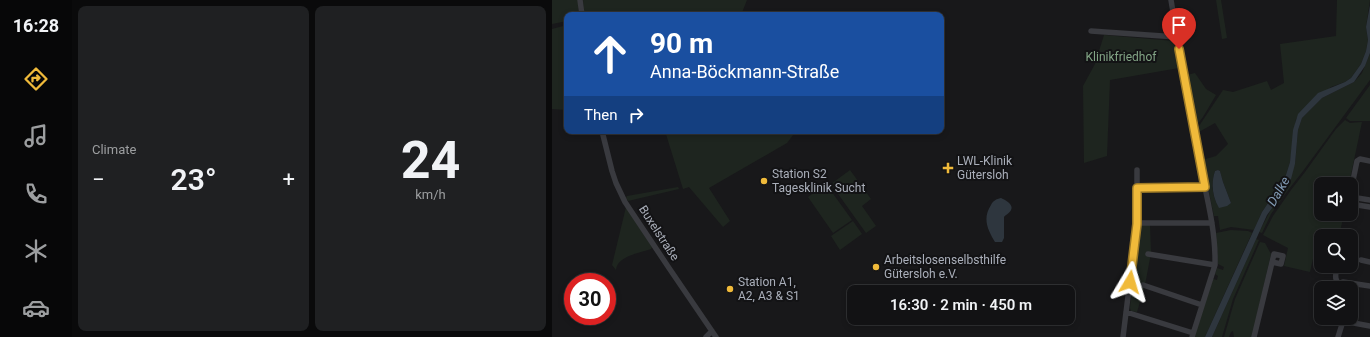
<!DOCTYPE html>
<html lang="en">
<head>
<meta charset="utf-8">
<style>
	body { margin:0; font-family:Roboto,sans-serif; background:#1f2022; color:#f1f3f6; height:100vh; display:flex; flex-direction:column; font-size:15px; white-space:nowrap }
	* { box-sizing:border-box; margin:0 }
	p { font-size:13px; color:#9c9ea0 }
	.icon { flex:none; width:22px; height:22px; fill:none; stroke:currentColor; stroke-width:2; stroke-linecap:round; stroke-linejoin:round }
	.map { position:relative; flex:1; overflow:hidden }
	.drawer { display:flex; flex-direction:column; gap:6px; padding:6px; background:#0a0a0b; width:480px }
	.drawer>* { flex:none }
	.guide { position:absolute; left:12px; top:12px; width:380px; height:122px; border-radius:8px; box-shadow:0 2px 6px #0003,0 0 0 1px #313234; background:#1a4fa0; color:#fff; overflow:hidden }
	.controls { position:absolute; left:762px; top:177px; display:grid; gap:8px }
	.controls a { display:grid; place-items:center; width:44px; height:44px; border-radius:8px; background:#121214; box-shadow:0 2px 6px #0003,0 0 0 1px #313234; font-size:20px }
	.speed { position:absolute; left:12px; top:273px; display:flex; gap:8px; font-size:20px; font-weight:700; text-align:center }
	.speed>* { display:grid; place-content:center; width:52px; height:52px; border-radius:50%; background:#121214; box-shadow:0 2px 6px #0003,0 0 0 1px #313234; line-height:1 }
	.speed .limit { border:6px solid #d22; background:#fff; color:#111 }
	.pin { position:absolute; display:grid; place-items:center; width:34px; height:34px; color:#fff; margin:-41px -17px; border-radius:50% 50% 50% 0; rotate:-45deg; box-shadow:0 0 4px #0007 }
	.pin .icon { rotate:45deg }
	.me { position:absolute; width:44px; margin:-22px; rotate:7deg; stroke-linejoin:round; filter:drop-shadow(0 0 3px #0008) }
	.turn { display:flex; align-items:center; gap:14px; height:84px; padding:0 20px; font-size:18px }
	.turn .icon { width:52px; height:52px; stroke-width:2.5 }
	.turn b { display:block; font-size:28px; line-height:34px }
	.then { display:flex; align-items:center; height:38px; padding:0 20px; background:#0003; gap:8px; font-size:15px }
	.big { font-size:30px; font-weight:600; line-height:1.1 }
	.drawer .card { flex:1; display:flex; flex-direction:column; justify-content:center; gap:6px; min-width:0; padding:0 14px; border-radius:8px; background:#1f2022 }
	.drawer .dial { align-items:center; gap:0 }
	.dial b { font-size:52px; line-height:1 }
	.heat { display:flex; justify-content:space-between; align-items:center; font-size:22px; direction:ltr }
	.drawer .tiles { flex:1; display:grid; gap:6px; grid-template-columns:repeat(2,1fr) }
	.trip { position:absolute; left:295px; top:285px; width:228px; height:40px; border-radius:8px; background:#121214; box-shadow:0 2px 6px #0003,0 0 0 1px #313234; font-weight:600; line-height:40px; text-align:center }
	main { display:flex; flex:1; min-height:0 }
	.tabs { display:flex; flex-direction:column; width:72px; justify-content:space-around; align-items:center; background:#070708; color:#9c9ea0 }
	.tabs .icon { width:28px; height:28px }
	.tabs .selected { color:#f0ba3a }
	.tabs b { font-size:18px; color:#f1f3f6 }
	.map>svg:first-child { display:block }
	.green { fill:#1e251f; fill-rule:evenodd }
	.water { fill:#2e363e }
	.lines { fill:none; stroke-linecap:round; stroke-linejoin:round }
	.minor { stroke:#393a3f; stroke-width:5.5 }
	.route-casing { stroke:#9c7926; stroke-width:10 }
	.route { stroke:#f0ba3a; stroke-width:7 }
	.poi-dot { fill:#f0ba3a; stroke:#131315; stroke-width:1.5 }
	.labels { text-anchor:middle; stroke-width:4; stroke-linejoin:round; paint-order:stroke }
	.park-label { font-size:12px; fill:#82a485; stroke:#131315 }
	.poi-label { font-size:12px; fill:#aaafba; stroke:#131315; text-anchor:start }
	.street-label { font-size:12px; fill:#aaafba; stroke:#131315 }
	.water-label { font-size:13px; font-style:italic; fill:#829bb4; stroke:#131315 }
</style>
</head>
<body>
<main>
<nav class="tabs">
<b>16:28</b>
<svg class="icon selected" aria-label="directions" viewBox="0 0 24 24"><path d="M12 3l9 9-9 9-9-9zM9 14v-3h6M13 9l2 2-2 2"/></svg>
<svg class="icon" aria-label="music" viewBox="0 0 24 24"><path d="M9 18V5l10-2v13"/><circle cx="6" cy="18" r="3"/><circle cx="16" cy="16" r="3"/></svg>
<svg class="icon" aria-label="phone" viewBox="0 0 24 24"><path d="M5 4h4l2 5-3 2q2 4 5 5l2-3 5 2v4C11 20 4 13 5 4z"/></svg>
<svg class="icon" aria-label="climate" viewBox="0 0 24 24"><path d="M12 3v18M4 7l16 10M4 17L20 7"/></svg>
<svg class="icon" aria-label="car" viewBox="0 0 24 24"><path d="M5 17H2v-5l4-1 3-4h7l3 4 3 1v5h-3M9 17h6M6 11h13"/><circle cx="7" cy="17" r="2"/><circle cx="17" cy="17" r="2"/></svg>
</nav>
<section class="drawer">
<div class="tiles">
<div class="card"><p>Climate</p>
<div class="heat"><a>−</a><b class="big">23°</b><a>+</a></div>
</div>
<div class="card dial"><b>24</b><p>km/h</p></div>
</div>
</section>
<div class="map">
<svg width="818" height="337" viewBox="0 0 818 337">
	<rect width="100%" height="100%" fill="#18181a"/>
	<!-- green -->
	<path class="green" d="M0,0h26l1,15h-12v6l-15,3z
		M31,0h164l-6,15h-157z
		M664,0h5l6,38 -5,1z
		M785,0h33l-4,27 2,13 -2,11 -5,13 -10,14 -6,4 -14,5 -35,32 -6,43 -5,16 -23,34 -8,18 -23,-3 -11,3 -2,-14h-4l-12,-56 14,-4 12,-12 -13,-21 -18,10v-4l26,-39 10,2 34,-11 4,9 13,-7 -4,-39 56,-8zM666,170l2,1 3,11 8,21 -12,4c-7,-10 -8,-24 -4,-36z
		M15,25v85l-15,-1v-80z
		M552,35l70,6 5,27 -69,12 -3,76 -23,7 -1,-77 12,-22z
		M818,53v27l-67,91 -14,18 -18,25 -9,19 -3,-1 36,-68 3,-34 4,-12 20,-20 32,-16 8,-9z
		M643,73l11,16 10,6 -13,22 -7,9 -9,-51z
		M818,85v36h-20l-4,-3z
		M793,120l5,3 12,-1 -13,62h-28v30h23l-5,22h-18v5h-4l-7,31 -26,-6 4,-18 -25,-13 10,-19 18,-26 14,-18 31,-43z
		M113,131h131l-9,12 -78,45 21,33 -7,6 -34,-40 -6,2z
		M298,170l21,29 -9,7 14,20 -10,7 -35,-49z
		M274,184l26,36 -19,13 -25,-36z
		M126,187l1,2 -51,12 -2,-3 1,-2z
		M74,207l26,40 -1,2c-11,4 -34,7 -35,21l-4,-5z
		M301,221l9,13 -22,16 -9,-14z
		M590,225h8l1,28 -6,32 -8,27 -6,-1 -1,-3 8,-79z
		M679,230l17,1 4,2 -47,104h-11l19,-58 4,1 1,-4 -3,-2 2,-6 6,2 1,-3 -6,-3 -2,-31z
		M704,239l3,1 -26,59 -11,38h-10z
		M708,242l5,1 6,11 -19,83h-18l-1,-6 -2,1 -2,5h-5l11,-38z"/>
	<!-- water -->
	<path class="water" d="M818,5v48l-5,13 -11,16 -32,16 -20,20 -4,12 -3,34 -4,15 -5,10 -19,26 -55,122h-7l57,-125 23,-34 5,-16 3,-32 5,-16 20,-21 27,-11 6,-4 10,-14 5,-13 2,-11 -2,-13z
		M666,170l2,1 3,11 8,21 -4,3 -8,2c-7,-12 -8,-25 -4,-37z
		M449,198c4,2 13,6 10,12 -1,3 -6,5 -7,7v21l-2,4h-7c-7,-12 -13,-23 -4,-37 2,-4 5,-6 10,-7z"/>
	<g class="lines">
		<!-- minor -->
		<path class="minor" d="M28,0l2,15
			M619,0c9,53 18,107 28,160 7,34 17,70 16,105l-23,72
			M539,31l86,6
			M50,131l10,40 4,12 9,19 44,66 47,69
			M585,188l68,-1
			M799,190l6,-29 3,-2 10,2
			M799,197l19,3
			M799,204l19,3
			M585,223h75
			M596,254l67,11
			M809,260l9,2
			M785,266c-2,11 -3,13 5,22
			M787,284l4,-2 27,4
			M591,285l59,20
			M574,312l67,21
			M791,321l27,5
			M154,337l6,-6
			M571,337l14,-114v-53
			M702,337l20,-83 9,2 -2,8 -9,-2
			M786,337l6,-19"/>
	</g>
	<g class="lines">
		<defs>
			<path id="route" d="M578,282l7,-58v-36l68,-1 -26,-138"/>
		</defs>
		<!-- route casing -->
		<use href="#route" class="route-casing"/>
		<!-- route -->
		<use href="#route" class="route"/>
	</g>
	<!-- markers -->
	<g class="poi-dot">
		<path d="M394 162h4v4h4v4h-4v4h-4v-4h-4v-4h4z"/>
		<circle cx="212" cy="181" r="4"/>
		<circle cx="324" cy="267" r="4"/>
		<circle cx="178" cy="289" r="4"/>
	</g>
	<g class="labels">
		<!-- park labels -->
		<g class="park-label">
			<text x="569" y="61">Klinikfriedhof</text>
		</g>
		<!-- poi labels -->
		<g class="poi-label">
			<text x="405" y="165">LWL-Klinik<tspan x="405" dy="14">Gütersloh</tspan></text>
			<text x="220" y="178">Station S2<tspan x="220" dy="14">Tagesklinik Sucht</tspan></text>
			<text x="332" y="264">Arbeitslosenselbsthilfe<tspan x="332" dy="14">Gütersloh e.V.</tspan></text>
			<text x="186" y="286">Station A1,<tspan x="186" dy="14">A2, A3 &amp; S1</tspan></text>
		</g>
		<!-- street labels -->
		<g class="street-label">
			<text transform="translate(107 233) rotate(57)" y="4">Buxelstraße</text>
		</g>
		<!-- water labels -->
		<g class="water-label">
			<text transform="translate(726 191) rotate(-60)" y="5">Dalke</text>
		</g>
	</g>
</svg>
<div class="controls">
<a><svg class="icon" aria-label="sound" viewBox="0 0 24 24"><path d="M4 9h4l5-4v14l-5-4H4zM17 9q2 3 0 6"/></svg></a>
<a><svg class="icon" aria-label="search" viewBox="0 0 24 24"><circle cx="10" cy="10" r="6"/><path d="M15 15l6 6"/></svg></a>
<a><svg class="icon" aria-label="layers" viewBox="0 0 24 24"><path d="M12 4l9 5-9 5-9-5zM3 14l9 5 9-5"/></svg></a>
</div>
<div class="speed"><div class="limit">30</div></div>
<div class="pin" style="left:627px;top:49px;background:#d93025"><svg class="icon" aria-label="arrive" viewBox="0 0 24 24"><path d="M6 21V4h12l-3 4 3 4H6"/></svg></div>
<svg class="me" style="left:578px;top:282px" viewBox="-20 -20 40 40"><path d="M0-17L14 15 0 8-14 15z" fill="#f0ba3a" stroke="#fff" stroke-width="4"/></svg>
<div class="trip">16:30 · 2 min · 450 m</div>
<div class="guide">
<div class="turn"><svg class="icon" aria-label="ahead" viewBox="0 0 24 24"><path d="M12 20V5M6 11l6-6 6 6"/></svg><div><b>90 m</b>Anna-Böckmann-Straße</div></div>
<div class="then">Then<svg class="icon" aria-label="right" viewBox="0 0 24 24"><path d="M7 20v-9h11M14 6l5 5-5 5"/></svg></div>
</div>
</div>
</main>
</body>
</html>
